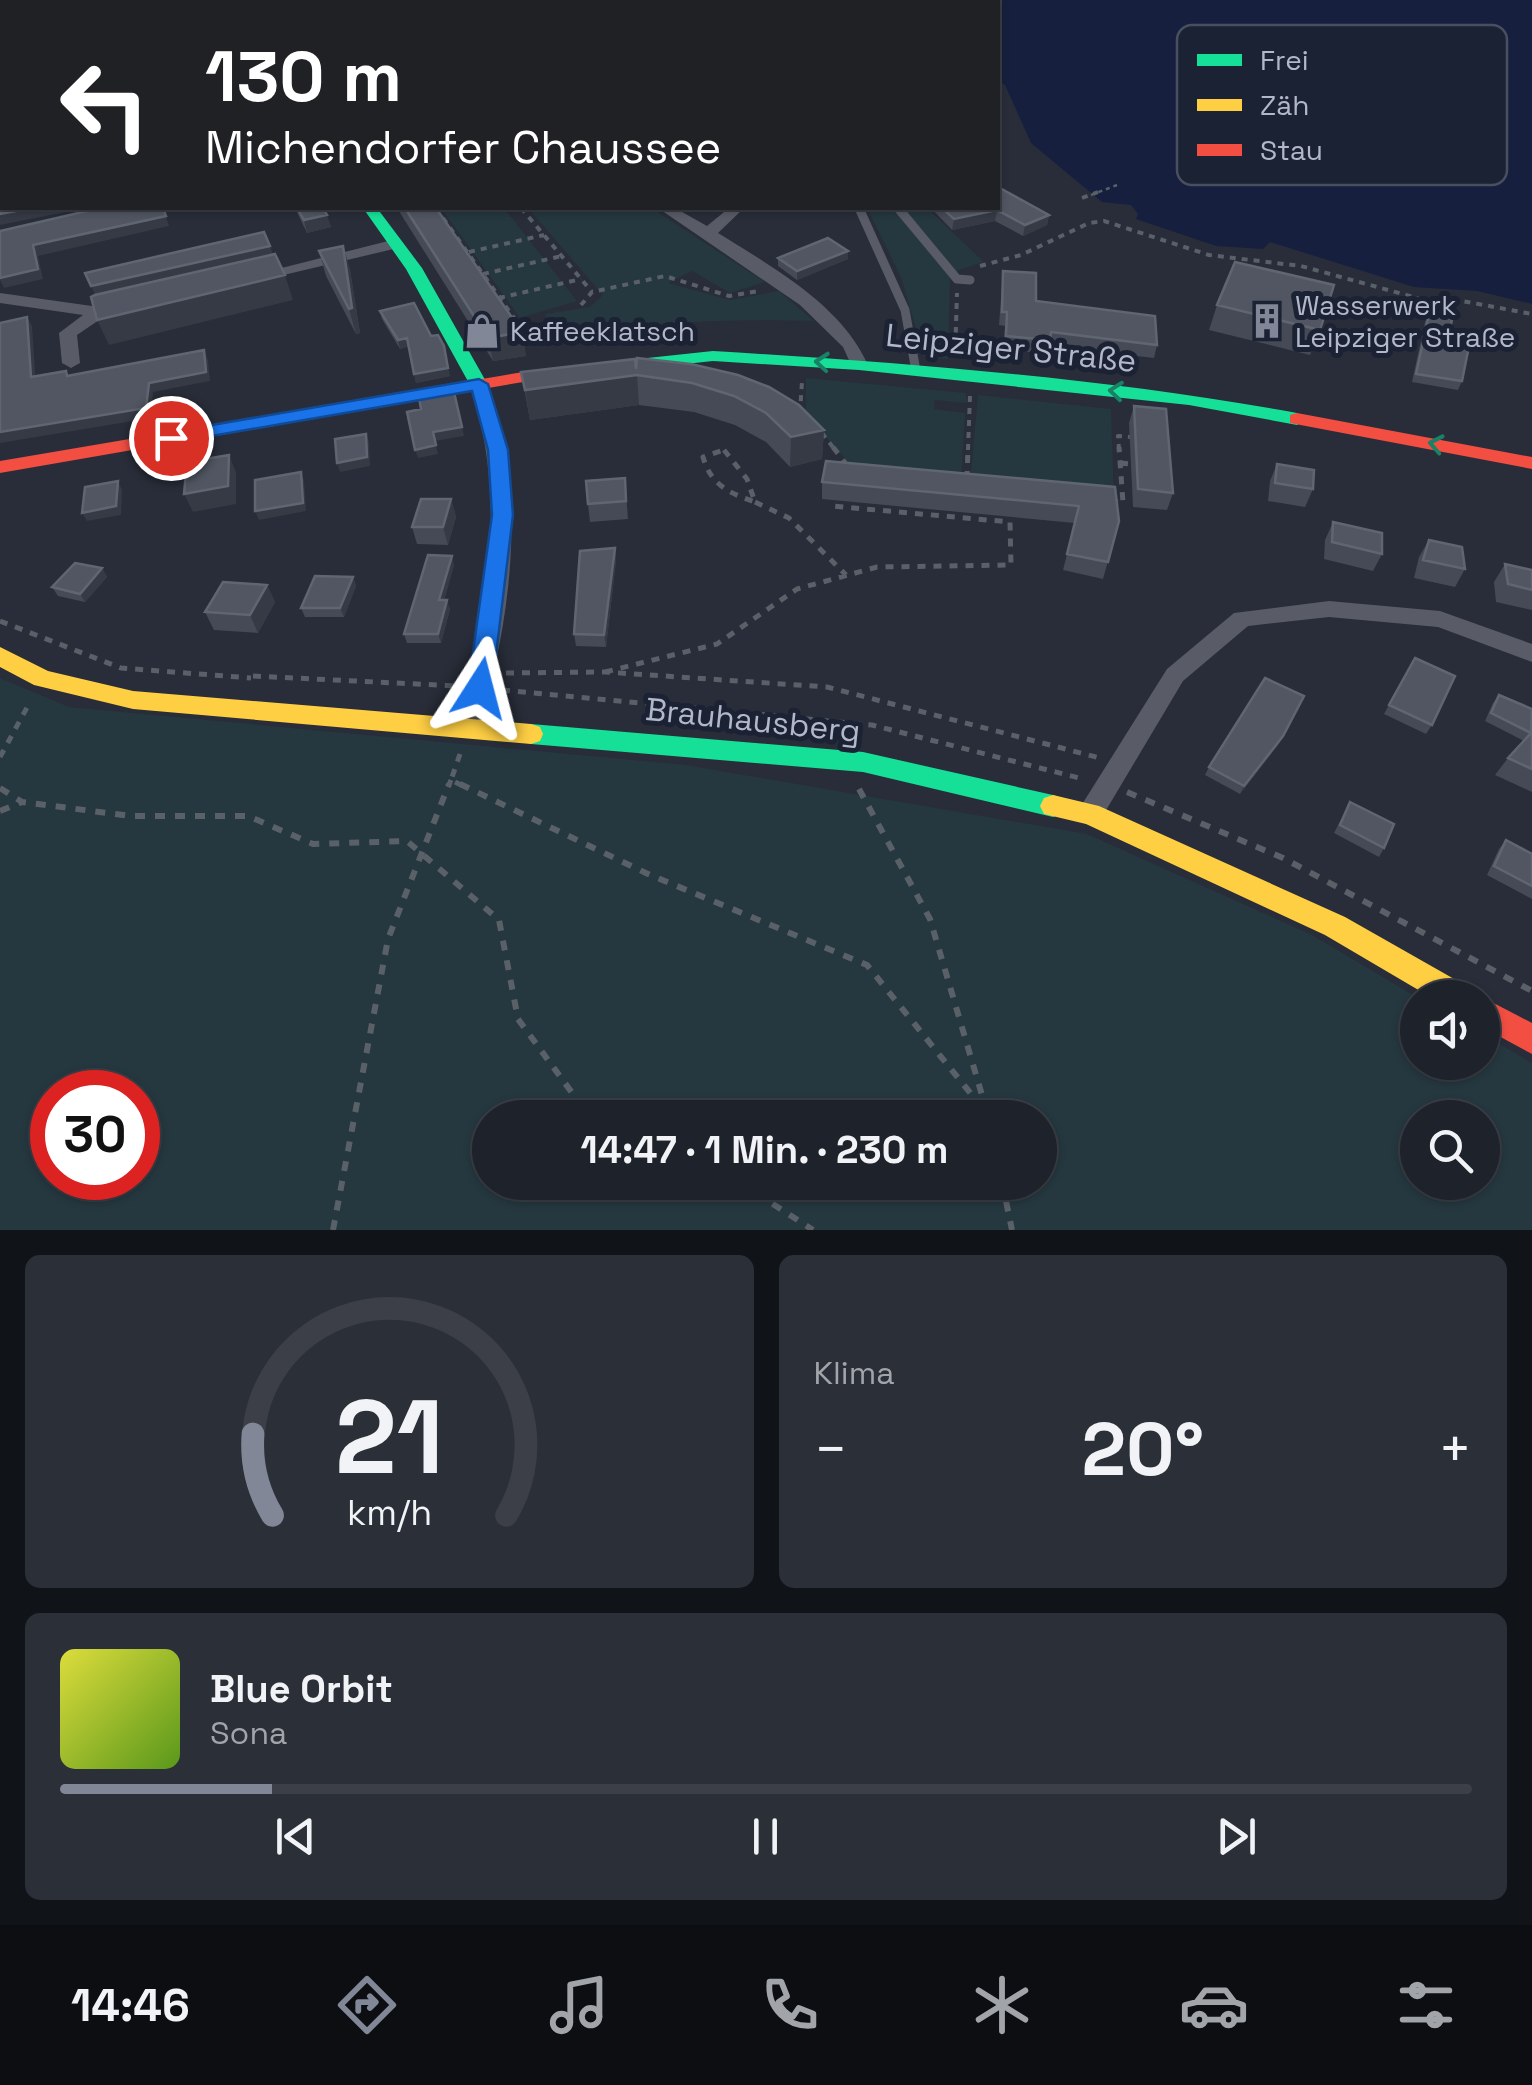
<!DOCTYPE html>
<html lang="de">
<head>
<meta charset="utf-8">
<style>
	body { margin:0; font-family:"Space Grotesk",sans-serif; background:#2b2f37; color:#f1f3f6; height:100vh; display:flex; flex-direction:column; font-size:38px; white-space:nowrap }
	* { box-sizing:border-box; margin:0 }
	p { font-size:32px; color:#a1a4a9 }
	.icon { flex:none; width:55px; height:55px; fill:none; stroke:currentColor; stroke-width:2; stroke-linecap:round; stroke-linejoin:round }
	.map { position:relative; height:1230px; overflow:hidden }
	.drawer { display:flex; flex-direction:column; gap:25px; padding:25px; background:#101318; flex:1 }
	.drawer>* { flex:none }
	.hud { position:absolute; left:0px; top:0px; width:1000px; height:210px; box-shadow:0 2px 8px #0004,0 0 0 2px #3c3f47; background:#202124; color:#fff; overflow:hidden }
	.fabs { position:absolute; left:1400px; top:980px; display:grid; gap:20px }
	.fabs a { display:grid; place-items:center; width:100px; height:100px; border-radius:50%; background:#1e222b; box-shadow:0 2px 8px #0004,0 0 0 2px #3c3f47; font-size:50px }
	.speed { position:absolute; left:30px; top:1070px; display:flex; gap:20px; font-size:50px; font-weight:700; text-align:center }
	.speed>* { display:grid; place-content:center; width:130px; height:130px; border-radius:50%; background:#1e222b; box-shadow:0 2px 8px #0004,0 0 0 2px #3c3f47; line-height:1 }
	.speed .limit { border:15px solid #d22; background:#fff; color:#111 }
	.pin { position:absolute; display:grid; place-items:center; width:85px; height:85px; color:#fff; margin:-42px; border:5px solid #fff; border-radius:50%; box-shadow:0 2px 10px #0007 }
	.me { position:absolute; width:110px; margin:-55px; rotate:9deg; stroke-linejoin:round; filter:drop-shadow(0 0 8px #0008) }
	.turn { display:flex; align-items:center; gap:35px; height:210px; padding:0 40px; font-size:45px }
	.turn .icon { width:130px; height:130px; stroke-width:2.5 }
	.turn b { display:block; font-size:70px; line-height:85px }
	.big { font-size:75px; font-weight:700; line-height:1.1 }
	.drawer .widget { flex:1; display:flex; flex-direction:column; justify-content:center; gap:15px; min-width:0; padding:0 35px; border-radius:15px; background:#2b2f37 }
	.drawer .dial { align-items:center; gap:0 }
	.dial svg { height:260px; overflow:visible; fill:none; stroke:#3c3f47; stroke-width:7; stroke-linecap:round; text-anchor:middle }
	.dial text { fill:#f1f3f6; stroke:none }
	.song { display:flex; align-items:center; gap:30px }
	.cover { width:120px; height:120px; border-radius:15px; background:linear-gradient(135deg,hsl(60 70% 55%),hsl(90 70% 35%)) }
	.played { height:10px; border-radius:5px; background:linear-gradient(90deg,#828797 15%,#3c3f47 15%) }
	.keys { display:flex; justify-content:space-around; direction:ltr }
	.heat { display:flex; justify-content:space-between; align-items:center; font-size:55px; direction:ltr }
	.drawer .tiles { flex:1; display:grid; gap:25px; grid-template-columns:1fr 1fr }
	.widget:last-child { grid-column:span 2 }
	.trip { position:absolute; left:472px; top:1100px; width:585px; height:100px; border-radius:50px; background:#1e222b; box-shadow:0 2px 8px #0004,0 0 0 2px #3c3f47; font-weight:700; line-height:100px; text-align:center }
	.tab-bar { display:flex; height:160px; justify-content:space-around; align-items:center; background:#0c0e11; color:#a1a4a9 }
	.tab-bar .icon { width:70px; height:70px }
	.tab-bar .current { color:#828797 }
	.tab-bar b { font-size:45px; color:#f1f3f6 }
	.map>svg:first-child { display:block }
	.green { fill:#25373f; fill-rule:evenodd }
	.water { fill:#16203e }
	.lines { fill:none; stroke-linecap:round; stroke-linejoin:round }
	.path-far3 { stroke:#5a6068; stroke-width:2.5; stroke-dasharray:4 4; stroke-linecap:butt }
	.path-far2 { stroke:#5a6068; stroke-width:4; stroke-dasharray:6 6; stroke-linecap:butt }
	.path-far1 { stroke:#5a6068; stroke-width:5; stroke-dasharray:8 8; stroke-linecap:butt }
	.path { stroke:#5a6068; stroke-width:6; stroke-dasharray:10 10; stroke-linecap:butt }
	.lane { stroke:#595c66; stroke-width:9 }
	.street { fill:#595c66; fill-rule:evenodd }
	.fast { fill:#16e098; fill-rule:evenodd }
	.slow { fill:#ffcf43; fill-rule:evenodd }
	.jam { fill:#f24e42; fill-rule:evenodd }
	.wall { fill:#454a56 }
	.shaded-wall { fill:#353a45 }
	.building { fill:#515662; stroke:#606572; stroke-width:2.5 }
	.oneway { stroke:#188166 }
	.route { fill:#1a73e8; stroke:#114b97; stroke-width:2.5 }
	.labels { text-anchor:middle; stroke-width:10; stroke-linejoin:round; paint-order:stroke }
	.far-poi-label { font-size:28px; fill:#b2b8ca; stroke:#1b2234; text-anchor:start }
	.street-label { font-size:32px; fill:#b2b8ca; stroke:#1b2234 }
	.key { fill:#1b2234; stroke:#484f61; stroke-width:2.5 }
	.key-label { font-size:28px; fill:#b2b8ca }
</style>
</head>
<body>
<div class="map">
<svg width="1532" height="1230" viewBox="0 0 1532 1230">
	<rect width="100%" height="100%" fill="#282d39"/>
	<!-- green -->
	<path class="green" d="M373,0h391l9,2h-398z
		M441,208h63l73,93 -57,17z
		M528,208h123l114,74 -35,11 -38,-22 -24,12 62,17 49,-9 35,30c-89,-3 -174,2 -263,14l-6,-21 45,-7 13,-12z
		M867,208h60l57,54 -26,8 -8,8 -2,81 -24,-3 -23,-79z
		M806,378l160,15v10l-31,-3 -1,9 31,4 -4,71 -112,-21 -43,-49z
		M978,395l133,14 3,91 -144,-17z
		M0,678l69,29 617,58 401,69 225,101 106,63v64h64l1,-28 49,29v167h-1532zM52,1092h86v86h-86zM490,1118h550v64h-550zM1418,1118h64v64h-64z"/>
	<!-- water -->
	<path class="water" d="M764,0h768v304l-55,-13 -63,-4 -144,-45 -7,7 -47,-3 -80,-27 2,-5 -7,-9 -29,-3 -71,-59 -26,-58 -7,-5v-78z"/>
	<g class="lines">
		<!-- path-far3 -->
		<path class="path-far3" d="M507,0l4,2
			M640,0l5,2
			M1091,195l26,-10"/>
		<!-- path-far2 -->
		<path class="path-far2" d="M1082,198l16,-6
			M436,208l78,110
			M521,208l71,84
			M438,210l12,-2
			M469,252l75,-17
			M980,266l41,-11 68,-32 15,-2 105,34 92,11 127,35h34l70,13
			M483,274l79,-18
			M499,298l82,-19
			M581,305l11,-13 73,-16 64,20 30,-5
			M955,357l2,-64
			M800,413l2,-32
			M822,433l13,17
			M968,450l2,-55
			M1119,450l-1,-14 13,1"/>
		<!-- path-far1 -->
		<path class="path-far1" d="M833,447l16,21
			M724,450l23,29 8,23c-26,-9 -44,-17 -52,-45z
			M1120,463l11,1
			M967,479l1,-32
			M1110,501l13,2 -4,-56
			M755,502l34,16 57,57
			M0,621l121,47 130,10
			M605,672l112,-28 80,-55 80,-22 134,-2 -1,-43 -178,-16
			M506,673l99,-1 222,15 273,71
			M253,676l204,10
			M502,690l370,35 211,54
			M460,754l-9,26 14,7
			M0,757l30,-55
			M448,787l3,-7"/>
		<!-- path -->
		<path class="path" d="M460,784l188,90 219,91 121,150
			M0,788l22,14 109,14h117l65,28 94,-3 92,79 19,99 63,86 31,13
			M859,789l71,130 57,193
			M1127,792l156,66 249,133
			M0,811l22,-9
			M739,1182l74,48
			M1002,1182l10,48
			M333,1230l55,-291 61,-155"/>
		<!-- lane -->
		<path class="lane" d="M859,208l46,102 11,61
			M898,208l59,71 13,1"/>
		<!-- street -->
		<path class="street" d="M658,208h17l32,18 22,-18h15l-26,25c54,34 123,71 150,132l-3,4h-12l-10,-22 -43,-42z
			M396,239l8,5 -2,3 -148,35 -8,-5z
			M0,293l99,14 26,-6 8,5 -28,10 -28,19 3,28 -9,5 -9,-5 -3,-30 24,-18 -83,-12z
			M479,380l9,5c40,113 23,229 -8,342l-3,7 -9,3 -9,-3 -3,-7c32,-113 52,-229 14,-342z
			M1329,601l111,10 92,33v18l-94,-35 -109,-10 -81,9 -65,55 -84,141 -9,3 -9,-3 -4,-8 4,-8 86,-137 67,-56z"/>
		<!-- fast -->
		<path class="fast" d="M363,208h14l45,60 66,117 -3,4h-12l-3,-4 -64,-116z
			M713,351c195,12 392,27 584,62l9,6 -9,6 -108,-20 -330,-35 -146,-9 -122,13 -9,-5 9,-5z
			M531,724l332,28 190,43 9,3 4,8 -4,8 -9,3 -190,-45 -332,-28 -9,-3 -3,-7 3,-7z"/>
		<!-- slow -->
		<path class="slow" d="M0,647l48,24 85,20 398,33 9,3 3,7 -3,7 -9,3 -398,-35 -99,-24 -34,-18z
			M1053,795l46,11 246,111 125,71 5,10h-43l-107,-63 -239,-111 -42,-10 -4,-8 4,-8z"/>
		<!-- jam -->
		<path class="jam" d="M237,0h12l1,2h-11z
			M591,364l6,1v8l-74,9 -523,91v-12l523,-89z
			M1297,413l235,44v12l-242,-46v-8z
			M1482,997l50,26v31l-50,-27z"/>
	</g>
	<!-- wall -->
	<path class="wall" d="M295,208h28l8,19 -24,6z
		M397,208h39l86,124 4,24 -33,5z
		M931,208h67l51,7 -2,10 -24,11 -28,-15 -43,9z
		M343,246l7,24 10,63 -4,1 -30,-58 -7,-25z
		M778,258l70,1 -51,21 -19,-14z
		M1003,271l33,30 121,44 -3,13 -105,-12 -2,8 -44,-5 2,-23 -6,-1z
		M1217,305l103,25 -10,25 -101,-25z
		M380,311l70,65 -34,7 -7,-37 -9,3 -18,-30z
		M1429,314l19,27 14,40 -4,9 -46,-8 13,-60z
		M637,358l187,72 -2,29 -32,8 -24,-25 -31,-17 -41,-13 -55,-7 -109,15 -9,-48 115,-3z
		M1134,406l39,87 -6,17 -34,-3 -4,-84z
		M1277,464l36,25 -8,18 -37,-6 2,-20z
		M625,478l3,41 -38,3 -2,-18z
		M822,482l293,5 4,34 -16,58 -40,-9 12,-47 -253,-24z
		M451,499l5,18 -8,28 -31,-1 -5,-17z
		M1333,522l49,32 -9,17 -49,-12 1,-19z
		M1429,540l36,29 -10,18 -41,-9 5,-21z
		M615,548l1,12 -10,87 -30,-1 -2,-12z
		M1505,564l27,6v40l-36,-8 -2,-20z
		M454,565l-10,35 6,9 -9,34h-34l-3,-9z
		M102,568l5,9 -22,25 -27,-6 -6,-9z
		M353,577l3,9 -12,31h-39l-4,-9z
		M267,585l8,17 -17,31 -44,-3 -9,-18z
		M1415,658l17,67 -6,9 -42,-20z
		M1499,695l33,14v83l-37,-17 13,-17 16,-17 -39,-20 8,-18z
		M1278,745l-38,49 -35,-19 4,-8z
		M1350,802l34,46 -5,9 -45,-24z
		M1506,840l26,14v45l-45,-24 12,-26z"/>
	<!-- shaded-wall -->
	<path class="shaded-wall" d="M154,0h46l-15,2h-46z
		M32,208h54l-86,17v-11z
		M163,208l6,18 -131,30 5,23 -39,9 -4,-8v-2l33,-33z
		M997,210l-2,11 -43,9 2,-11z
		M327,215l4,12 -24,6 -3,-13z
		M1049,215l-2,10 -24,11 2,-11z
		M270,246l6,17 -177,40 -8,-17z
		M343,246l7,24 10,63 -4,1 -7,-25z
		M848,251v8l-51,21v-9z
		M285,275l8,25 -184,45 -12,-25z
		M27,317l5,9 4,61 -5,-10z
		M522,332l4,24 -33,5 -5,-23z
		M407,338l2,8 -9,3 -2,-9z
		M444,346l6,30 -34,7 -2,-9z
		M204,350l4,10 2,21 -57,11 -2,26 -151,25v-11l149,-49z
		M637,375l2,30 -109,15 -5,-30z
		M462,427l2,9 -29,5 -2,-9z
		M824,430l-2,29 -32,8 1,-30z
		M366,434l3,8 1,24 -30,6 -3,-9z
		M436,445l2,9 -20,4 -3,-8z
		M229,455l7,17v32l-43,8 -9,-18z
		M301,472l3,8 2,31 -47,9 -4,-9z
		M118,481l4,9 -1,25 -34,6 -5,-8z
		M451,499l5,18 -8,28 -5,-18z
		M615,548l1,12 -10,87 -2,-12z
		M452,556l2,9 -12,44 -3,-9z
		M102,568l5,9 -22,25 -5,-8z
		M353,577l3,9 -12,31 -4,-9z
		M267,585l8,17 -17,31 -8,-18z
		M447,600l3,9 -9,34 -3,-9z
		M1304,696l-26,49 -38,49 4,-8z"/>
	<!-- building -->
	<path class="building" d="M4,0h150l-15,2h-137v20l-2,1v-21h8z
		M282,0h91l2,2h-92z
		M0,64h2v144h30l-32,6v-128l2,-1z
		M998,187l51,28 -24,10 -28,-15 -43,9 -12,-11h56z
		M100,208h63l3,8 -133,29 5,24 -38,9v-47z
		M297,208h26l4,7 -23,5z
		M405,208h31l86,124 -34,6z
		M264,232l6,14 -179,40 -6,-13z
		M828,238l20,13 -51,20 -19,-13z
		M343,246l9,62 -3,1 -30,-58z
		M275,254l10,21 -188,45 -6,-23 4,-2z
		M1235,262l99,23 -14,45 -103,-25z
		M1003,271l33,2v28l119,15 2,29 -106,-13 -1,8 -44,-4 1,-24h-5z
		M414,303l17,33 7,-1 6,11 4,22 -34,6 -7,-36 -9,2 -18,-29z
		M1429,314l23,5 -4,22 21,5 -7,35 -46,-7z
		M27,317l4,60 35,-6 1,5 137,-26 2,22 -57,11 -3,25 -146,24v-109z
		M637,358l54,6 47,11 31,12 30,18 25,25 -33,7 -25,-24 -32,-17 -42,-13 -55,-8 -112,15 -4,-18 114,-13 1,10z
		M454,392l8,35 -29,5 3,13 -21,5 -8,-38 14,-3 -2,-11z
		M1134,406l32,3 7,84 -35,-4z
		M366,434l1,23 -30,6 -2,-24z
		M229,455l-1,31 -44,8 3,-32z
		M826,461l289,26 4,34 -11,41 -41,-8 12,-48 -257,-24z
		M1277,464l37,6 -1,19 -38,-6z
		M301,472l2,31 -48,8v-31z
		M625,478l1,23 -38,3 -2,-23z
		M118,481l-2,25 -34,7 3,-26z
		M421,499h30l-8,28h-31z
		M1333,522l49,11v21l-50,-12z
		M1429,540l33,7 3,22 -42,-9z
		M615,548l-11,87 -30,-1 6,-83z
		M428,555l24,1 -13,44h8l-9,34h-34z
		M75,563l27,5 -22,26 -28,-7z
		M1505,564l27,6v20l-24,-6z
		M315,576l38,1 -13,31h-39z
		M223,582l44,3 -17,30 -45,-3z
		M1415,658l40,18 -23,49 -43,-20z
		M1265,678l39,18 -21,40 -39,50 -35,-19z
		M1499,695l33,14 -1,24 -40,-20z
		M1532,732v37l-24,-11z
		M1350,802l44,22 -10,24 -44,-23z
		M1506,840l26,14v32l-38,-20z"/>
	<!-- one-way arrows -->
	<defs><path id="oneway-chevron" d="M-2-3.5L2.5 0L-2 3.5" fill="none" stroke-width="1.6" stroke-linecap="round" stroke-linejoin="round" transform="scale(2.5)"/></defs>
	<g class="oneway">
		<use href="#oneway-chevron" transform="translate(822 362) rotate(-175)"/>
		<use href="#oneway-chevron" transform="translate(1116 391) rotate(-174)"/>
		<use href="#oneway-chevron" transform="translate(1436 444) rotate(-169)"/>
	</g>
	<!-- route -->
	<path class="route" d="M479,379l9,5 20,66 5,65 -21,173 -3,6h-18l-3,-6 24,-173 -4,-65 -16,-59 -301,52 -10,-5 10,-6z"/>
	<!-- icons -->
	<defs>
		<symbol id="building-bare" viewBox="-9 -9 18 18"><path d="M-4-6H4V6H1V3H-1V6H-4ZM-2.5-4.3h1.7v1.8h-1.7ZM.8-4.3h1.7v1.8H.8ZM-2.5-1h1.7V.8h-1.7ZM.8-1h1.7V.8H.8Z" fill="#828797" stroke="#1b2234" stroke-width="2.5" paint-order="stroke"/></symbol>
		<symbol id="shop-bare" viewBox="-9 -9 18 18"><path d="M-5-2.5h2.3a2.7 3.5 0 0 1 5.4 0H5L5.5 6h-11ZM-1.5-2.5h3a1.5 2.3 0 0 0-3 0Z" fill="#828797" stroke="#1b2234" stroke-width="2.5" paint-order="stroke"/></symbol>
	</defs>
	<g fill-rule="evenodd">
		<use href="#building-bare" x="1242" y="296" width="50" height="50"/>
		<use href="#shop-bare" x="457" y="306" width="50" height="50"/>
	</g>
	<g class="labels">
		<!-- far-poi labels -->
		<g class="far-poi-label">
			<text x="1295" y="315">Wasserwerk<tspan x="1295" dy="32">Leipziger Straße</tspan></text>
			<text x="510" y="341">Kaffeeklatsch</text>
		</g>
		<!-- street labels -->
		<g class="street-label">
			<text transform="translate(1011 348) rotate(6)" y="11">Leipziger Straße</text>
			<text transform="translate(753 720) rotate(6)" y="11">Brauhausberg</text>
		</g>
	</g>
	<!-- legend -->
	<rect x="1177" y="25" width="330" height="160" rx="15" class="key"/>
	<rect x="1197" y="54" width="45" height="12" fill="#16e098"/>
	<rect x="1197" y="99" width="45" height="12" fill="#ffcf43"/>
	<rect x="1197" y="144" width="45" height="12" fill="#f24e42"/>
	<g class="key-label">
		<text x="1260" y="70">Frei</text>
		<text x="1260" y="115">Zäh</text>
		<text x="1260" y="160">Stau</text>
	</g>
</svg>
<div class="fabs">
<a><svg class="icon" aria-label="sound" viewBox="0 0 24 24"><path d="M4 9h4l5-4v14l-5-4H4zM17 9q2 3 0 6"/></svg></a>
<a><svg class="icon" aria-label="search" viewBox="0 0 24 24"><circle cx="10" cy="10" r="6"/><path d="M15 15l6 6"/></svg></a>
</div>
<div class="speed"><div class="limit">30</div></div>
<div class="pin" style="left:171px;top:438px;background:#d93025"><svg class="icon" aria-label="arrive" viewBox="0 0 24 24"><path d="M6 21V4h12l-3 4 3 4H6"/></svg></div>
<svg class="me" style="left:480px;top:688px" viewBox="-20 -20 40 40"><path d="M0-17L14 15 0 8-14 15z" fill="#1a73e8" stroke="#fff" stroke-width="4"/></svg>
<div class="trip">14:47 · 1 Min. · 230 m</div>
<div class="hud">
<div class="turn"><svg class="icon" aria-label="left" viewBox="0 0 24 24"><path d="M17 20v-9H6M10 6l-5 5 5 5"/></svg><div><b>130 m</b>Michendorfer Chaussee</div></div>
</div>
</div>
<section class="drawer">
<div class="tiles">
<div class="widget dial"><svg viewBox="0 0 100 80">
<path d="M14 69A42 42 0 1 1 86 69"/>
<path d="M14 69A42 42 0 0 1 8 44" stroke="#828797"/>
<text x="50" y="56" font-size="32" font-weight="700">21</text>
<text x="50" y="72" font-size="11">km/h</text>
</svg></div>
<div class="widget"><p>Klima</p>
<div class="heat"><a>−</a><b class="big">20°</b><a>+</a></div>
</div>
<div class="widget">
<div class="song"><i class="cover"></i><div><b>Blue Orbit</b><p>Sona</p></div></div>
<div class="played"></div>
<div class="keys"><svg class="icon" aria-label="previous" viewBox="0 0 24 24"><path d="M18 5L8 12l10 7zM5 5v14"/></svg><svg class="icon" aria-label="pause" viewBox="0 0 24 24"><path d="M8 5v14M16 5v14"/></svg><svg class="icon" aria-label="next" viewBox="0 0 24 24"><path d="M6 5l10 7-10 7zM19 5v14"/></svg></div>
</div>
</div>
</section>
<nav class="tab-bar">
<b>14:46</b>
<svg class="icon current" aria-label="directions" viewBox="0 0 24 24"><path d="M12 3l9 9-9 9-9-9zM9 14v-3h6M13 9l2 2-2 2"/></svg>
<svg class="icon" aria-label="music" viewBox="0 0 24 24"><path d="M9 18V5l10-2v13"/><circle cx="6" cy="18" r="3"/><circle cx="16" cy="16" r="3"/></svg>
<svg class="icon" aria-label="phone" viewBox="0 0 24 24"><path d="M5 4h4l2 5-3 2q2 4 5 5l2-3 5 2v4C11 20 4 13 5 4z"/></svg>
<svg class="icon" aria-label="climate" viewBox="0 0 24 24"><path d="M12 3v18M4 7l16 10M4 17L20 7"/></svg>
<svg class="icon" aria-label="car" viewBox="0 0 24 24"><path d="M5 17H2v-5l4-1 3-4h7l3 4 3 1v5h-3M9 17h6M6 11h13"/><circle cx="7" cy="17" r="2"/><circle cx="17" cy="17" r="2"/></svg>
<svg class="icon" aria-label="filters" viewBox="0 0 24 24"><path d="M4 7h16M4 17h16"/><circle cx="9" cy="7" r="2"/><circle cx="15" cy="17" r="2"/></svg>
</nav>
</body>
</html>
